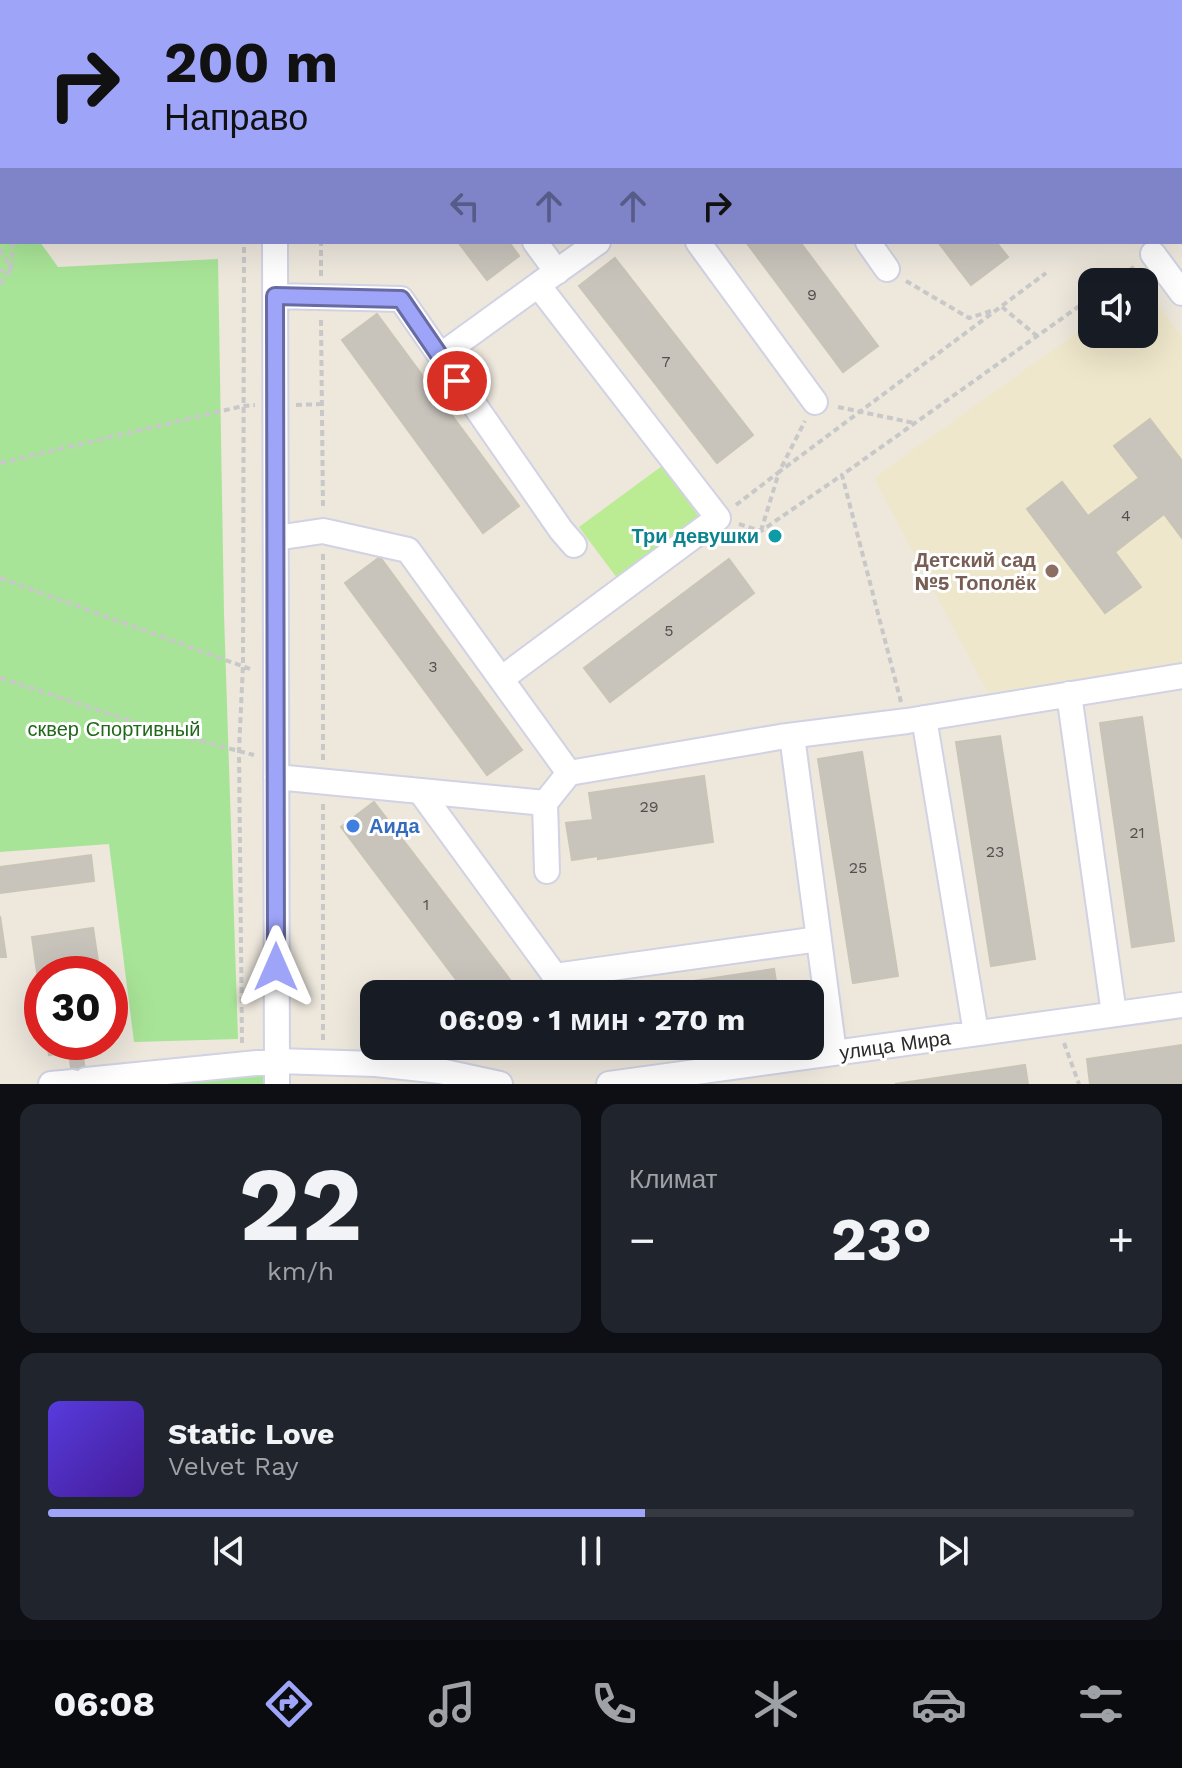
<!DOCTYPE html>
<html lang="ru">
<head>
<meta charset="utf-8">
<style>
	body { margin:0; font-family:"Work Sans",sans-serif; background:#20242c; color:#f1f3f6; height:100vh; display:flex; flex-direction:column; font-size:30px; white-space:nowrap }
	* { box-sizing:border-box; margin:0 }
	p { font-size:26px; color:#9ea1a6 }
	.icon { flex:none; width:44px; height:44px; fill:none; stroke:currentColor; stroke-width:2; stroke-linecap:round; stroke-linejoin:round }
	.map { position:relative; height:1084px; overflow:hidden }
	.drawer { display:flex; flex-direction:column; gap:20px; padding:20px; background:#0d0f14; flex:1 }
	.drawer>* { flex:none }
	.hud { position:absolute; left:0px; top:0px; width:1182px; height:244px; box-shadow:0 8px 32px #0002; background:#9ea5f9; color:#111; overflow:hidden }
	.buttons { position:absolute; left:1078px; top:268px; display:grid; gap:16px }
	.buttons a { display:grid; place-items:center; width:80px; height:80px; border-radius:16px; background:#171b24; box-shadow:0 8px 32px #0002; font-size:40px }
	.speed { position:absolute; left:24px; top:956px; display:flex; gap:16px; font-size:40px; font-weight:700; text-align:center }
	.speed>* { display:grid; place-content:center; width:104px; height:104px; border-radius:50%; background:#171b24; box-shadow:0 8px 32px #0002; line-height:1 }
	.speed .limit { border:12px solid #d22; background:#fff; color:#111 }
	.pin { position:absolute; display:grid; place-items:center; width:68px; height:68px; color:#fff; margin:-34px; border:4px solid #fff; border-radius:50%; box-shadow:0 2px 8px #0007 }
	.me { position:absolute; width:88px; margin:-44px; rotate:0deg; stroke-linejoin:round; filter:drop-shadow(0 0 6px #0008) }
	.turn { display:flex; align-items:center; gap:28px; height:168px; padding:0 32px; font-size:36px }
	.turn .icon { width:104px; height:104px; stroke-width:2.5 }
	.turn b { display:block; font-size:56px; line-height:68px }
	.lanes { display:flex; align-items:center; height:76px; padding:0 32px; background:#0003; justify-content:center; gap:40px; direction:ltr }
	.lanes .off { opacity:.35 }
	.big { font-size:60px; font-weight:700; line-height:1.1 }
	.drawer .card { flex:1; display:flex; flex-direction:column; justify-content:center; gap:12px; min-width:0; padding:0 28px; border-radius:16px; background:#20242c }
	.drawer .dial { align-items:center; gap:0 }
	.dial b { font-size:104px; line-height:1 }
	.song { display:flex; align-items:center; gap:24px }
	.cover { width:96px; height:96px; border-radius:12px; background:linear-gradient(135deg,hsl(250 70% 55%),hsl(260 70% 35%)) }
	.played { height:8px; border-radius:4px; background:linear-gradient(90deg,#9ea5f9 55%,#363941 55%) }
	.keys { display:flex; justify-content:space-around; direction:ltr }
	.heat { display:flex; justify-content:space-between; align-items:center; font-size:44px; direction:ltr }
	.drawer .tiles { flex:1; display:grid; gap:20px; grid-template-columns:1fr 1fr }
	.card:last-child { grid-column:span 2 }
	.trip { position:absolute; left:360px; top:980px; width:464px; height:80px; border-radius:16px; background:#171b24; box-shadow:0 8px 32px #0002; font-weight:700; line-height:80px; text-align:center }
	.tabs { display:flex; height:128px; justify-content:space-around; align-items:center; background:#090b0e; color:#9ea1a6 }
	.tabs .icon { width:56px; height:56px }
	.tabs .current { color:#9ea5f9 }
	.tabs b { font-size:36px; color:#f1f3f6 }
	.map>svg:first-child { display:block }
	.education { fill:#efe7cb }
	.green { fill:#a8e497 }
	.pitch { fill:#bbec93 }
	.building { fill:#c8c4bc; stroke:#c8c4b6; stroke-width:2 }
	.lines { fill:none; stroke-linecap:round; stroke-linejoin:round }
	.minor-casing { stroke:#d1d2e3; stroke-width:28 }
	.path { stroke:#c8c8c8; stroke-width:4; stroke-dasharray:6 4; stroke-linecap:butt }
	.minor { stroke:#fff; stroke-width:24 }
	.route-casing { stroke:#676ba2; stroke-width:20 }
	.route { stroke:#9ea5f9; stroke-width:14 }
	.culture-dot { fill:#0f9aa8; stroke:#fff; stroke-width:3 }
	.education-dot { fill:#8d6e63; stroke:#fff; stroke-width:3 }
	.shop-dot { fill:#3f7fe0; stroke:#fff; stroke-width:3 }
	.labels { text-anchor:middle; stroke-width:6; stroke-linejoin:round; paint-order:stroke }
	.number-label { font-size:16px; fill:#52504e }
	.culture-label { font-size:20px; font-weight:bold; fill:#0d838f; stroke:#fff; text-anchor:end }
	.education-label { font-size:20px; font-weight:bold; fill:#785e54; stroke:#fff; text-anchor:end }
	.park-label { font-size:20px; fill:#206919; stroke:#fff }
	.shop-label { font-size:20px; font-weight:bold; fill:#366cbe; stroke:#fff; text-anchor:start }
	.street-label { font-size:20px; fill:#2a2a2a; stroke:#fff }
</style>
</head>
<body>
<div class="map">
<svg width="1182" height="1084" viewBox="0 0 1182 1084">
	<rect width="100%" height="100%" fill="#ede7dc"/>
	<!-- education -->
	<path class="education" d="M614,0h276l-3,2h-271z
		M1144,286l38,51v327l-194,29 -114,-215 218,-156v12h52z"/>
	<!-- green -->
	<path class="green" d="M0,188l2,2v52h38l18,25 160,-8 6,355 14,425 -104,3 -25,-198 -109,8z
		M263,1074l1,10h-96z"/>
	<!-- pitch -->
	<path class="pitch" d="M662,466l40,55 -82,61 -41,-55z"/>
	<!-- building -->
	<path class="building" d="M457,0h52l-3,2h-48z
		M755,0h76l-3,2h-72z
		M979,0h58l1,2h-57z
		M458,242h51l10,14 -32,24z
		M746,242h54l78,104 -35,26z
		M938,242h58l12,15 -37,28z
		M615,258l138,177 -36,28 -138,-177z
		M377,314l142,192 -36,27 -141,-193z
		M1150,419l32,42v77l-18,-24 -49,38 26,35 -36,26 -78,-104 35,-27 26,34 51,-38 -25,-32z
		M380,557l142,193 -35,25 -142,-192z
		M729,559l25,34 -144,109 -26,-34z
		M1142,717l32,224 -42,6 -32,-224z
		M1000,736l35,223 -44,7 -35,-224z
		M862,752l36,224 -45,7 -35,-224z
		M704,776l9,66 -115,17v-3l-26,4 -6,-37 27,-3 -4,-27z
		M374,802l137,179 -17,13h-27l-126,-167z
		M91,855l3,26 -94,12v-26z
		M0,916l6,41h-6z
		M93,928l7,46h-58v33l-10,-70z
		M774,969l4,25h-172z
		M47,1042h62l1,4 -28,4 5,34h-14l-4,-32 -20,3z
		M1182,1045v39h-92l-3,-25z
		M1025,1065l3,19h-133z"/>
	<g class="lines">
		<defs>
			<path id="minor" d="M275,0v2
				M1094,0l2,2
				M8,2v-2
				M935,2l3,-2
				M1180,117l2,2
				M275,242l2,842
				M535,242l22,30
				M698,242l117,160
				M868,242l19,27
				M1153,254l29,39
				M275,296l126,3 160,231 13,15
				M440,356l98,-71
				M276,538l47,-7 85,19 93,129
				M1069,694l45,320
				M924,718l52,315
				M792,736l42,317
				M569,773l211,-36 127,-16 275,-45
				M276,777l269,26 24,-30 -68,-94 217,-161 -180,-233 60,-43
				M420,791l135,185 264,-37
				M545,803l2,68
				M86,1080l190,-19 100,3 64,7 60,13
				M51,1084l22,-2
				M609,1084l573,-79"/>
		</defs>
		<!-- minor casing -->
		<use href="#minor" class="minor-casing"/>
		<!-- path -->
		<path class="path" d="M243,0v2
			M541,0l1,2
			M46,2v-2
			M323,2v-2
			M0,184l2,-1
			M1180,233l2,-1
			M0,249l11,20 -11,2
			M321,276v-34
			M906,281l63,37 25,-8
			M1113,282l21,-15
			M0,284l11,-15 2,-27
			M1002,307l35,29
			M321,320l2,188
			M296,405l26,-1
			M838,407l76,16
			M0,463l243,-57 12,-1
			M736,505l43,-33 26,-51
			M739,524l22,7 81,-56
			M761,531l18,-59 267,-199
			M0,578l253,92
			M0,678l156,51 98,26
			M901,702l-59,-227 250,-178
			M323,760v-208
			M323,1040v-236
			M242,1043l-3,-293 4,-85 1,-423
			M1064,1043l15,41"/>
		<!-- minor -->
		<use href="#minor" class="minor"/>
	</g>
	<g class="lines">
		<defs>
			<path id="route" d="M276,967l-1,-671 126,3 56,82"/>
		</defs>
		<!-- route casing -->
		<use href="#route" class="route-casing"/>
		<!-- route -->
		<use href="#route" class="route"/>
	</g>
	<!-- markers -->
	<circle class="culture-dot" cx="775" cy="536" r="8"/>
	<circle class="education-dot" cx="1052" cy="571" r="8"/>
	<circle class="shop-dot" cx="353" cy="826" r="8"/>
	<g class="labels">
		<!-- number labels -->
		<g class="number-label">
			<text x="812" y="300">9</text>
			<text x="666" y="367">7</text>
			<text x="1126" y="521">4</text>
			<text x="669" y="636">5</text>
			<text x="433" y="672">3</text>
			<text x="649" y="812">29</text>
			<text x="1137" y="838">21</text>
			<text x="995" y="857">23</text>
			<text x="858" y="873">25</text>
			<text x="426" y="910">1</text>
		</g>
		<!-- culture labels -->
		<g class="culture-label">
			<text x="759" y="543">Три девушки</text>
		</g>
		<!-- education labels -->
		<g class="education-label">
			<text x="1036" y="567">Детский сад<tspan x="1036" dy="23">№5 Тополёк</tspan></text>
		</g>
		<!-- park labels -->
		<g class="park-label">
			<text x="114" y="736">сквер Спортивный</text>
		</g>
		<!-- shop labels -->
		<g class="shop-label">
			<text x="369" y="833">Аида</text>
		</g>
		<!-- street labels -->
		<g class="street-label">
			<text transform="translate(895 1045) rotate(-8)" y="7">улица Мира</text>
		</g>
	</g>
</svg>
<div class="buttons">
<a><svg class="icon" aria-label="sound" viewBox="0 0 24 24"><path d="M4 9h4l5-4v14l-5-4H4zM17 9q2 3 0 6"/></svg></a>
</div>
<div class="speed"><div class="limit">30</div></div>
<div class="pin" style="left:457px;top:381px;background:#d93025"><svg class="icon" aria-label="arrive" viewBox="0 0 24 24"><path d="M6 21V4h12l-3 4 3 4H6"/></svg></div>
<svg class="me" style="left:276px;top:967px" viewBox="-20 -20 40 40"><path d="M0-17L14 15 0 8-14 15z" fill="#9ea5f9" stroke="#fff" stroke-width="4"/></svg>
<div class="trip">06:09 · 1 мин · 270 m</div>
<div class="hud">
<div class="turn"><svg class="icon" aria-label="right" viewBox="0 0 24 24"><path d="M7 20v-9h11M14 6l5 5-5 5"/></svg><div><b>200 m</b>Направо</div></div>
<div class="lanes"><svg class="icon off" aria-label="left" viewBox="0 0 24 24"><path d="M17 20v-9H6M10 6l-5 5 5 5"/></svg><svg class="icon off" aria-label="ahead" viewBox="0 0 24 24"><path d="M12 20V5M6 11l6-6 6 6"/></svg><svg class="icon off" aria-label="ahead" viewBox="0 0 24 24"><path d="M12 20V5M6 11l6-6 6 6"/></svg><svg class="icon" aria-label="right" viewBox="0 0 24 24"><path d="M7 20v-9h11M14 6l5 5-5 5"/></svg></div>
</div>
</div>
<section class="drawer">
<div class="tiles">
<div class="card dial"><b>22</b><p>km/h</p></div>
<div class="card"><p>Климат</p>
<div class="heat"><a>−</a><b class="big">23°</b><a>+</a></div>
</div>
<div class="card">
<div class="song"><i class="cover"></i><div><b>Static Love</b><p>Velvet Ray</p></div></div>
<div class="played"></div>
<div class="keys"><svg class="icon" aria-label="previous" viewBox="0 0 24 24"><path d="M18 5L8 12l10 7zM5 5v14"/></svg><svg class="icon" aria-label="pause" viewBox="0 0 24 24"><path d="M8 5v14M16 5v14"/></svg><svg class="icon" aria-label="next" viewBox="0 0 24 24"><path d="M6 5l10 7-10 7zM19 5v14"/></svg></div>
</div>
</div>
</section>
<nav class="tabs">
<b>06:08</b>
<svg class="icon current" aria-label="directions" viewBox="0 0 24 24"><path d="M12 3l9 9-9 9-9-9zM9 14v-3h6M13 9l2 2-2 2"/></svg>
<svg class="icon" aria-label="music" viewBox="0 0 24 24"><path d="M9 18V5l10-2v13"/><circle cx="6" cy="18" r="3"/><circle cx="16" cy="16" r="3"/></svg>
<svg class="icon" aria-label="phone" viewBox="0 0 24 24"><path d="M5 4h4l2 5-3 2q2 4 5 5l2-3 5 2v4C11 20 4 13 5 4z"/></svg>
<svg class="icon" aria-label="climate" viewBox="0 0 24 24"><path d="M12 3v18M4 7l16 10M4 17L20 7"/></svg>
<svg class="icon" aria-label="car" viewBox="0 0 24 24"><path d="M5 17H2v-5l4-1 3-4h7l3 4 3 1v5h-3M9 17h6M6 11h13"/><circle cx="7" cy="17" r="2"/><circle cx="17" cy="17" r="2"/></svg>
<svg class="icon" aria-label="filters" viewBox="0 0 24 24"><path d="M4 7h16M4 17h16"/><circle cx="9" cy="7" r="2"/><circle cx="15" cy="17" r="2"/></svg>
</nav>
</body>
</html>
